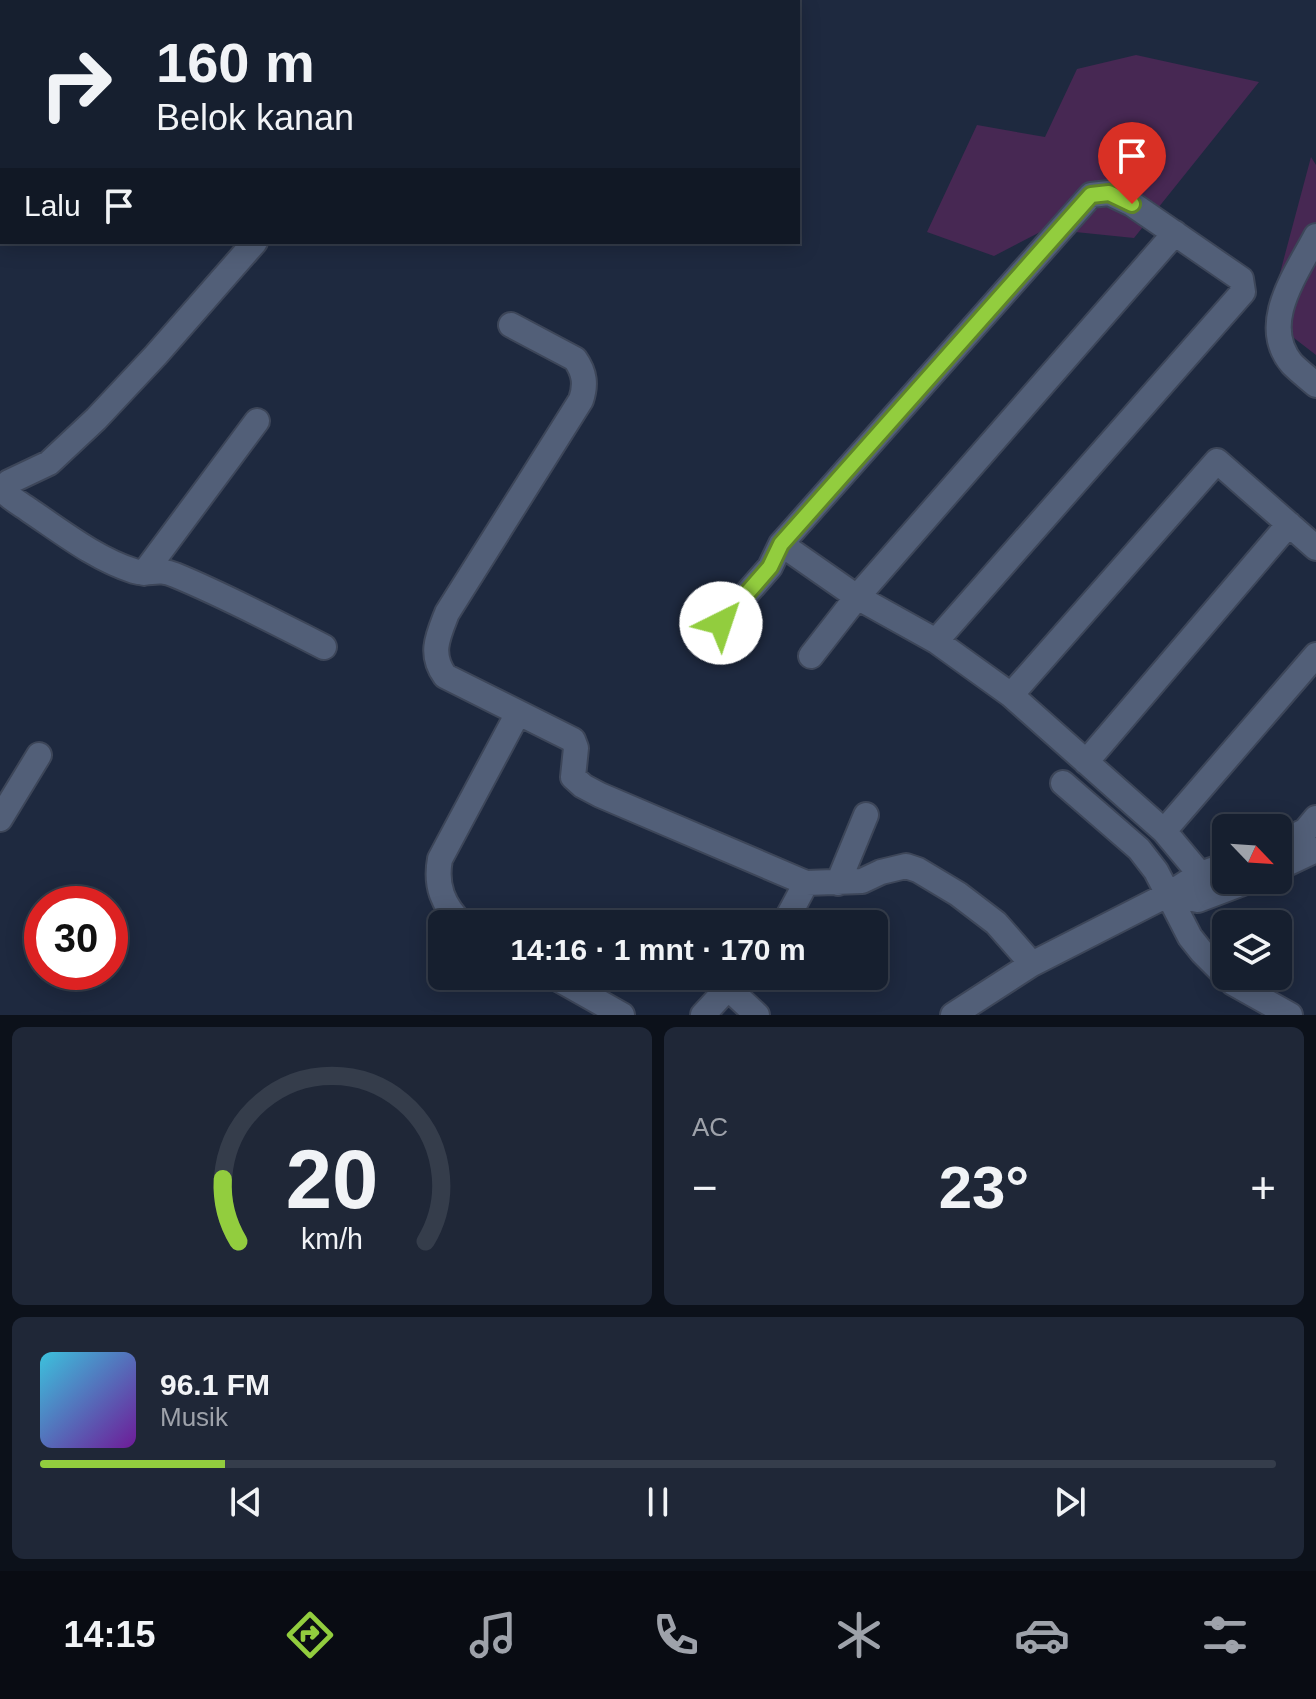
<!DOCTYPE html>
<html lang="id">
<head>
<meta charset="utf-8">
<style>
	body { margin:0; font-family:Arial,sans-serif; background:#1f2737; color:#f1f3f6; height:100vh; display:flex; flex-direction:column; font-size:30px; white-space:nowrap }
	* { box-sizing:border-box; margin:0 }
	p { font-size:26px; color:#9ea2aa }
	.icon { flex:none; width:44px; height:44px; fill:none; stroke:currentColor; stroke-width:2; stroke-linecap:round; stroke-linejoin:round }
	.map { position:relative; height:1015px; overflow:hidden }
	.sheet { display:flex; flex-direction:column; gap:12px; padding:12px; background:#0c111a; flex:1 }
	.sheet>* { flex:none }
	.hud { position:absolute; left:0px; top:0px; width:800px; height:244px; box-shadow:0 4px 20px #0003,0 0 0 2px #353d4b; background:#161f2f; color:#f1f3f6; overflow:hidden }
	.needle { width:52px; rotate:115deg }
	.controls { position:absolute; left:1212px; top:814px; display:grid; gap:16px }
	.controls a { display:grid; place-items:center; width:80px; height:80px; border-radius:12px; background:#161f2f; box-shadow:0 4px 20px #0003,0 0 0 2px #353d4b; font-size:40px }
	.speed { position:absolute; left:24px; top:886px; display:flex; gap:16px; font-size:40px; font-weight:700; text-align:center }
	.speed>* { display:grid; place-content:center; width:104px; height:104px; border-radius:50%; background:#161f2f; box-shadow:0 4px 20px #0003,0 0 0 2px #353d4b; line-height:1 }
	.speed .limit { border:12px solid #d22; background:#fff; color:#111 }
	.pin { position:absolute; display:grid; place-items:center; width:68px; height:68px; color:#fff; margin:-82px -34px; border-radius:50% 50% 50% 0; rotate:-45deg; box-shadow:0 0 8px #0007 }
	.pin .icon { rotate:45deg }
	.me { position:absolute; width:88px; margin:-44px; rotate:41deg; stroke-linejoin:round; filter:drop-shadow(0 0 6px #0008) }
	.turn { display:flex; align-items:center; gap:28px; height:168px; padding:0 24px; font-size:36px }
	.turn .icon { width:104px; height:104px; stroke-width:2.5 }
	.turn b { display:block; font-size:56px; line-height:68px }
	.then { display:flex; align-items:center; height:76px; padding:0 24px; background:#0003; gap:16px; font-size:30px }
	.big { font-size:60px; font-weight:800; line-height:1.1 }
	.sheet .widget { flex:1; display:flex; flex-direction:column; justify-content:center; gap:12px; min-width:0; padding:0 28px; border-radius:12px; background:#1f2737 }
	.sheet .dial { align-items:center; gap:0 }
	.dial svg { height:208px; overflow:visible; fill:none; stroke:#353d4b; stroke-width:7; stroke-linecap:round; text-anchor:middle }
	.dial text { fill:#f1f3f6; stroke:none }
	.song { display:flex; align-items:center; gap:24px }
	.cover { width:96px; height:96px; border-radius:12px; background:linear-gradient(135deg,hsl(190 70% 55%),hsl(280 70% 35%)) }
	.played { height:8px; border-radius:4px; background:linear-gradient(90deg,#92cd3e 15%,#353d4b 15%) }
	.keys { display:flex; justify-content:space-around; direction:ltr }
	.heat { display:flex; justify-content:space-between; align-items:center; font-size:44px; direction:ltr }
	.sheet .tiles { flex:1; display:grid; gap:12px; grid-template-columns:1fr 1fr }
	.widget:last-child { grid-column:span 2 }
	.trip { position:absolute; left:428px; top:910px; width:460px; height:80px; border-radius:12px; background:#161f2f; box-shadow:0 4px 20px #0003,0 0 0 2px #353d4b; font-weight:800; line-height:80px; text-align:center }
	.dock { display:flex; height:128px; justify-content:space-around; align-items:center; background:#090c13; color:#9ea2aa }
	.dock .icon { width:56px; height:56px }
	.dock .active { color:#92cd3e }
	.dock b { font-size:36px; color:#f1f3f6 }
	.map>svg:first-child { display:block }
	.green { fill:#472853 }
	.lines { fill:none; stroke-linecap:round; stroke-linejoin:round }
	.street-casing { stroke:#3d4659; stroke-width:28 }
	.street { stroke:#525f78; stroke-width:24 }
	.route-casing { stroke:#5f8528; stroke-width:20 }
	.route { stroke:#92cd3e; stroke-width:14 }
</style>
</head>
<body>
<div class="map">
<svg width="1316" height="1015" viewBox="0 0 1316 1015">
	<rect width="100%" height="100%" fill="#1e293f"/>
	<!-- green -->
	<path class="green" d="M1136,55l123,27 -125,156 -88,-9 -52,27 -67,-24 50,-107 68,12 32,-68z
		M1311,157l5,8v190l-48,-37z"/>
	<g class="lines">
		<defs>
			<path id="street" d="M0,12l2,-3
				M1316,236c-19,37 -58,88 -24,128 7,7 16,14 24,21
				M255,242l-99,113 -60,64 -47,44 -40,19 -4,10c6,7 16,12 24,18 33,22 67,49 105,61 15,5 23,-4 41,4 51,21 100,47 149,72
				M511,325l64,34c10,14 11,26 6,41l-134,213c-9,23 -18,41 -2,63l128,64 3,8 -3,29 10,9 17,9 206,88 56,-2 19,-9 25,-6 12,4 40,24 38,29 36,41
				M781,544l76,53 79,44 75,54 153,136 36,43
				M144,573l113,-152
				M721,623l49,-56 11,-23 310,-349 18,-2 23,11 109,75 2,13 -307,349
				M811,656l46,-59 318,-364
				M1011,695l206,-234 99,87
				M1086,762l203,-238
				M1063,783l76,66 17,22 34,66 12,15 24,24
				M0,819l39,-64
				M1164,831l152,-176
				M1278,845l28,-15 10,-12
				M1278,868l38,-18
				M838,883l28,-68
				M1169,894l29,6 53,-20
				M462,924c-19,-19 -27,-38 -22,-65l78,-146
				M784,924l22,-41
				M553,976l69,39
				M1226,976l7,7 57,32
				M728,988l29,27
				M703,1015l36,-39
				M953,1015l79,-51 137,-70 31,-20 26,-9"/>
		</defs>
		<!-- street casing -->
		<use href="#street" class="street-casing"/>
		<!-- street -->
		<use href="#street" class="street"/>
	</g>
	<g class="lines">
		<defs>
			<path id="route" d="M721,623l49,-56 11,-23 310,-349 18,-2 23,11"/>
		</defs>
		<!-- route casing -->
		<use href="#route" class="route-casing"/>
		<!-- route -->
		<use href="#route" class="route"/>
	</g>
</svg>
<div class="controls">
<a><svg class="needle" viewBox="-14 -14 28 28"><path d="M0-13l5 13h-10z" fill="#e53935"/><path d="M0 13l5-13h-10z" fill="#9ea2aa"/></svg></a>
<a><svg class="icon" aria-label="layers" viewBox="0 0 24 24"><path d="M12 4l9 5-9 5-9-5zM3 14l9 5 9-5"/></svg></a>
</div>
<div class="speed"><div class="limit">30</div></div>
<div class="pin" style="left:1132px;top:204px;background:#d93025"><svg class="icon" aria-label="arrive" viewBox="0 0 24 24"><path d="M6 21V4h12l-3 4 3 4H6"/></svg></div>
<svg class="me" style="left:721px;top:623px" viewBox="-20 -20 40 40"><circle r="19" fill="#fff"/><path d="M0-13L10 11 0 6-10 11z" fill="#92cd3e"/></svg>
<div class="trip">14:16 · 1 mnt · 170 m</div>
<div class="hud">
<div class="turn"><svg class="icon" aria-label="right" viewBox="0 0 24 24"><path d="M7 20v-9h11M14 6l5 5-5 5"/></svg><div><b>160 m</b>Belok kanan</div></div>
<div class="then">Lalu<svg class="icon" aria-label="arrive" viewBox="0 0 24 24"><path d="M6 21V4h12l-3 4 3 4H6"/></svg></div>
</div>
</div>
<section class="sheet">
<div class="tiles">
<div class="widget dial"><svg viewBox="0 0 100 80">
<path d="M14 69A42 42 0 1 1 86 69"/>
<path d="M14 69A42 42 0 0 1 8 45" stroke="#92cd3e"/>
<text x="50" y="56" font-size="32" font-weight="700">20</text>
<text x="50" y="72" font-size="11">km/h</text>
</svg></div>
<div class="widget"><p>AC</p>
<div class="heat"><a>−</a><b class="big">23°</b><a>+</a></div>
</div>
<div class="widget">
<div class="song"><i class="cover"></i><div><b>96.1 FM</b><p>Musik</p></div></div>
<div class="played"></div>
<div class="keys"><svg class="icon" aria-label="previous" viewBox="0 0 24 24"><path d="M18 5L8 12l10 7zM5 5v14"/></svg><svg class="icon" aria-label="pause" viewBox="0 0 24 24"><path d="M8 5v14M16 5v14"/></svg><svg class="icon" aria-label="next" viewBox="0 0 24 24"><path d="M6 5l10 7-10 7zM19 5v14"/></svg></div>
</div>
</div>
</section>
<nav class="dock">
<b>14:15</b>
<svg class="icon active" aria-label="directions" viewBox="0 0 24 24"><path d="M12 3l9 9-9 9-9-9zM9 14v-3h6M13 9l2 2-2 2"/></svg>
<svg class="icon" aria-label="music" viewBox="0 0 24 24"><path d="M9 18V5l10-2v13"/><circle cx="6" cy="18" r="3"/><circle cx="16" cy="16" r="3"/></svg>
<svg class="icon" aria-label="phone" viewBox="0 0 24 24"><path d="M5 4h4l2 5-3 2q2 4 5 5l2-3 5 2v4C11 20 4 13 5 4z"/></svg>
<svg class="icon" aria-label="climate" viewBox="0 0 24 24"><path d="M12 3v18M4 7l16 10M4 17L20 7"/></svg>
<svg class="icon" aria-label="car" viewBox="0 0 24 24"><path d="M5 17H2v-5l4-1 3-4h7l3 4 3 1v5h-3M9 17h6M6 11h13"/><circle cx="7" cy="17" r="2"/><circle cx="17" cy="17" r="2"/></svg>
<svg class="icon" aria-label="filters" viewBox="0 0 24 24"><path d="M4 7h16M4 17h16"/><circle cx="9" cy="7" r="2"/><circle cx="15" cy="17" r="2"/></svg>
</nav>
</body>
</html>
